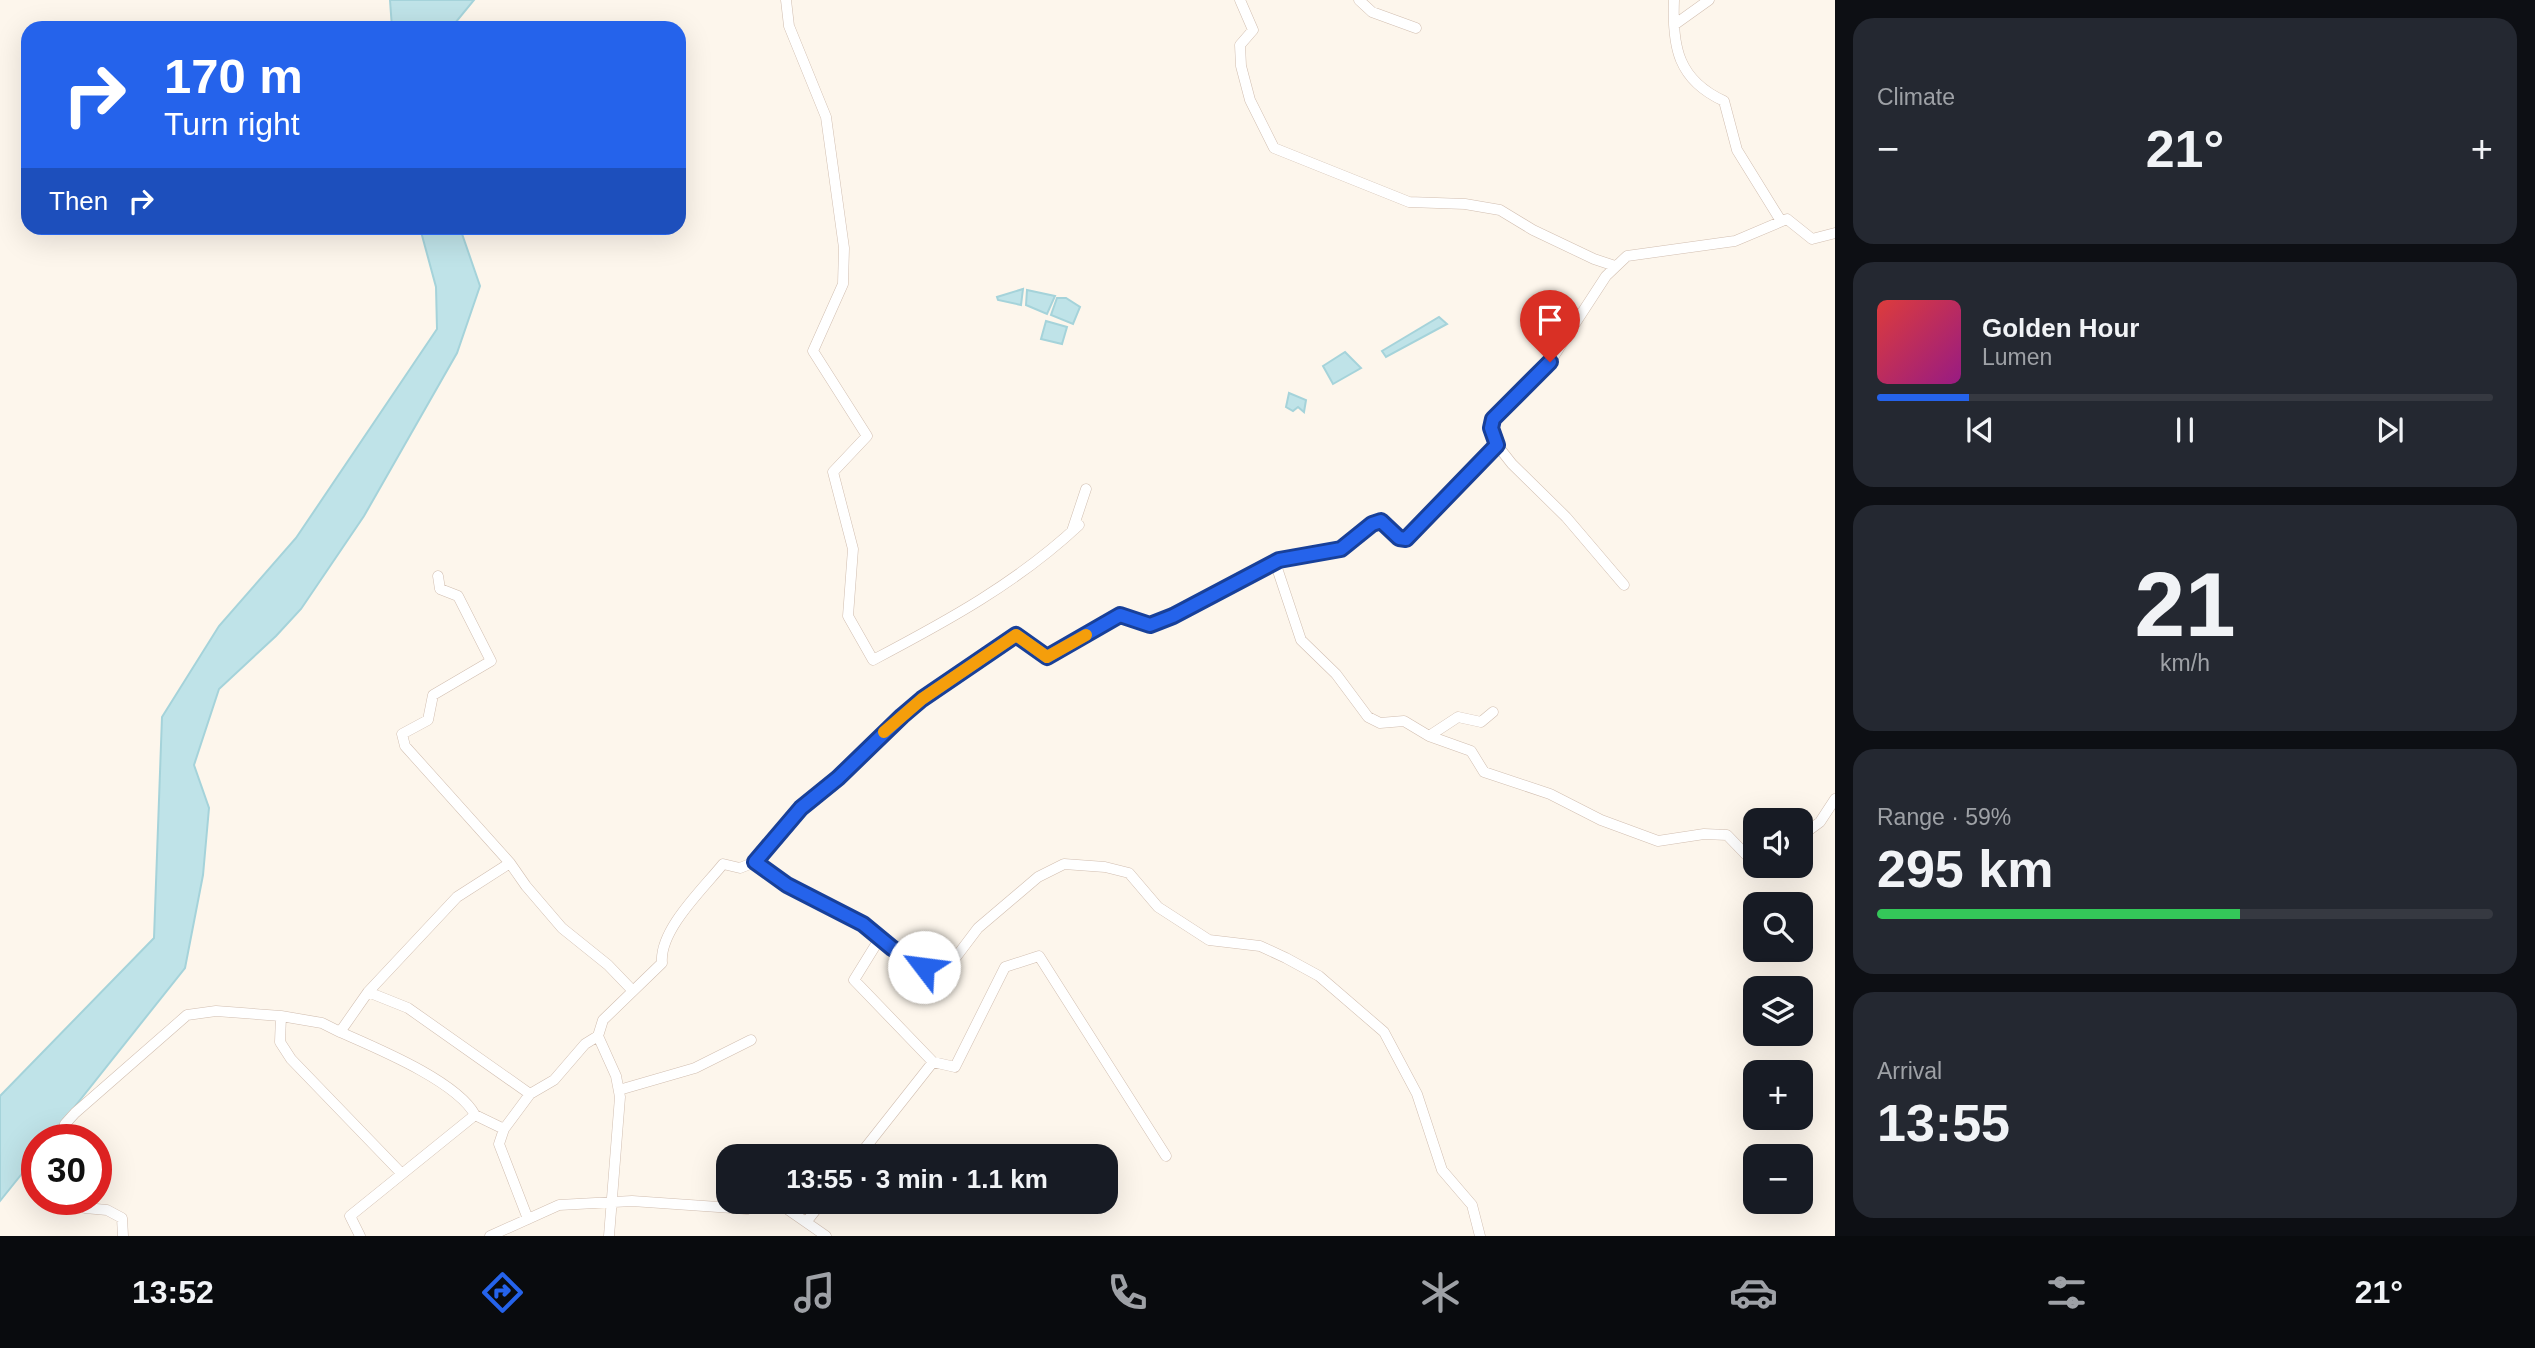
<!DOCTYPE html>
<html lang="en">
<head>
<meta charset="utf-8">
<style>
	body { margin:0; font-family:Helvetica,sans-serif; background:#242831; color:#f1f3f6; height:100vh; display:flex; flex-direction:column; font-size:26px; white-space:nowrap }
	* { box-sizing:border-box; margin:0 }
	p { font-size:23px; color:#9ea1a6 }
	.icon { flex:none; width:38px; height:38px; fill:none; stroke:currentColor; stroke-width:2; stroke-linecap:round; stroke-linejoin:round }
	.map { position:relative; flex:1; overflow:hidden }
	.details { display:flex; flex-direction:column; gap:18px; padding:18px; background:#0d0f14; width:700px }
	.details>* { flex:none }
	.top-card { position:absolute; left:21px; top:21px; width:665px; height:214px; border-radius:21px; box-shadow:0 7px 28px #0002; background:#2563eb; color:#fff; overflow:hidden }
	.fabs { position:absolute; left:1743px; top:808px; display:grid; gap:14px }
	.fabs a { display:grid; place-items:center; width:70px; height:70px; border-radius:14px; background:#171b24; box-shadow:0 7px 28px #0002; font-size:35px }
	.speed { position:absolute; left:21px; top:1124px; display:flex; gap:14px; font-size:35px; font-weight:700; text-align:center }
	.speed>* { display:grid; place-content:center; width:91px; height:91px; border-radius:50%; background:#171b24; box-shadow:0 7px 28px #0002; line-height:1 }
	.speed .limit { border:10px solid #d22; background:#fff; color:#111 }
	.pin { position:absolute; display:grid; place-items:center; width:60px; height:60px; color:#fff; margin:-72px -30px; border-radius:50% 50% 50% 0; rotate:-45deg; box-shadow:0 0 7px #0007 }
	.pin .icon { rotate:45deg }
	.me { position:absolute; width:77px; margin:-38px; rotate:300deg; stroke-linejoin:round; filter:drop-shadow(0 0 5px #0008) }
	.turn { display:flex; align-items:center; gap:24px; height:147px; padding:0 28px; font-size:32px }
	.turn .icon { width:91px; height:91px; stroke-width:2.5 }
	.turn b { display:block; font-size:49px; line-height:60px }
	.then { display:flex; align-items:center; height:66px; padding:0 28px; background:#0003; gap:14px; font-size:26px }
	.big { font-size:52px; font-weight:700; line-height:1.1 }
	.details .tile { flex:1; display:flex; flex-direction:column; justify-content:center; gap:10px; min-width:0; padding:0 24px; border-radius:21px; background:#242831 }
	.details .dial { align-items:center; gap:0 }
	.dial b { font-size:91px; line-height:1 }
	.song { display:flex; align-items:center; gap:21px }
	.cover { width:84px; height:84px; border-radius:10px; background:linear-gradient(135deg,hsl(0 70% 55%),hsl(310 70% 35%)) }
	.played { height:7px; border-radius:4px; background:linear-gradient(90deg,#2563eb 15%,#363941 15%) }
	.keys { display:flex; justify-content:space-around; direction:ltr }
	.heat { display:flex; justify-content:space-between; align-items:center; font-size:38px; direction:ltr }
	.charge { height:10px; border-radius:5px; background:linear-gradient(90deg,#34c759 59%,#363941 0) }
	.trip { position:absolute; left:716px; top:1144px; width:402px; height:70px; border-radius:21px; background:#171b24; box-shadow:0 7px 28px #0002; font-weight:700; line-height:70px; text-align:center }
	.tab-bar { display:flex; height:112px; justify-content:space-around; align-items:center; background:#090b0e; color:#9ea1a6 }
	.tab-bar .icon { width:49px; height:49px }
	.tab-bar .current { color:#2563eb }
	.tab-bar b { font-size:32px; color:#f1f3f6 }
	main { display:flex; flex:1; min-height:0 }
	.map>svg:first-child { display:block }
	.water { fill:#bfe3e8; stroke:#a5d3da; stroke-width:2 }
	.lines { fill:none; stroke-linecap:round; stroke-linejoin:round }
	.minor-casing { stroke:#d1beb0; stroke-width:11 }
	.minor { stroke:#fff; stroke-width:10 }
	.route-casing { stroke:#184099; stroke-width:18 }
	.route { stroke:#2563eb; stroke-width:12 }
	.slow { stroke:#f59e0b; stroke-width:12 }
</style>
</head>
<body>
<main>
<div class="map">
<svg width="1835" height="1236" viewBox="0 0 1835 1236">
	<rect width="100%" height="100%" fill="#fdf6ec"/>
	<!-- water -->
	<path class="water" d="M390,0h84l-23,28h-59z
		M420,228h40l20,58 -23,67 -93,163 -63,93 -25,27 -57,53 -25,76 15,43 -6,67 -18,93 -136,171h-12v16l-37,46v-105l154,-158 8,-221 57,-91 77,-88 141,-209 -1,-42z
		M1023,289l-2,16 -23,-5 -1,-3z
		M1027,290l28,6 -8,18 -21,-9z
		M1057,298h9l14,9 -7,17 -22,-9z
		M1439,317l8,7 -61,33 -4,-6z
		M1046,321l21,6 -5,17 -21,-5z
		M1345,352l16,16 -28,16 -10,-18z
		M1289,393l17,7 -2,12 -6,-5 -5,4 -7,-4z"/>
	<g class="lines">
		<defs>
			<path id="minor" d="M786,0l3,26 37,91 18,131 -1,36 -30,67 54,85 -34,36 20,77 -5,67 25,44c74,-39 144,-77 206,-135
				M1240,0l13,30 -13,15 1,21 9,34 24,48 135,54 56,2 35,6 33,20 61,29 21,7
				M1359,0l13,12 44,16
				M1674,0c-2,47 4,80 50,101l13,49 44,71
				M1674,25l35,-25
				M1497,445l15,19 54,53 58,68
				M1072,531l14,-42
				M1275,562l26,78 35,34 32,43 12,6 24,-2 25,15 29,-19 23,5 12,-10
				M438,576l2,13 18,7 33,65 -58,34 -5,25 -26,14 3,12 105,117 16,23 36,42 46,37 25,26
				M1429,736l42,15 13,21 66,22 51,26 57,21 46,-7 23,1 28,29
				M1801,836l19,-14 15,-23
				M755,862l32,23 76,39 29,24 32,19 23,2 31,-41 60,-51 26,-13 41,3 24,6 29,34 51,33 51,6 26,12 33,18 65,56 33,62 25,76 30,35 8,31
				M880,938l-26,42 79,82
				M368,992l40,16 122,86
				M340,1032l-18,-9 -41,-7 -1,26 11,17 111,115
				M619,1090l76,-22 56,-28
				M475,1115c-18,-34 -99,-67 -135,-83l28,-40 89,-95 53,-34
				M63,1139l2,-15 10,-11 112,-98 29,-4 65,5
				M858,1157l75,-95 22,5 50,-100 34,-11 127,200
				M74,1199l11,9 22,2 15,8 1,18
				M777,1202l49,34
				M528,1219l-29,-75 5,-15 26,-35 24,-14 31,-36 13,-8
				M807,1221l15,-19
				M360,1236l-10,-20 125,-101 29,14
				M490,1236l69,-31 73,-4 115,8 11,-7
				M609,1236l11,-139 -4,-21 -18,-40 5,-16 59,-57c-3,-33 41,-74 61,-99l17,4 15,-6 46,-53 37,-31 84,-79 94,-64 31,22 73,-42 30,10 23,-9 105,-56 63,-11 31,-25 9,-3 18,17 7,1 91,-94 -6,-17 2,-9 57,-57 56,-86 21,-20 108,-15 52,-22 25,20 23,-6"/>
		</defs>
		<!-- minor casing -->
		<use href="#minor" class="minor-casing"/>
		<!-- minor -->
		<use href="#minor" class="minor"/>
	</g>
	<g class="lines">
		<defs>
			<path id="route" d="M924,967l-32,-19 -29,-24 -76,-39 -32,-23 46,-54 37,-30 64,-62 20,-17 94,-64 31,22 73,-42 30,10 23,-9 106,-56 62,-11 31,-25 9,-3 18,17 7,1 91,-94 -6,-17 2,-9 57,-57"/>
		</defs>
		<!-- route casing -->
		<use href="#route" class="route-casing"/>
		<!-- route -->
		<use href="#route" class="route"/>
		<!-- slow -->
		<path class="slow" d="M884,732l38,-33 94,-64 31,22 39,-22"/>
	</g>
</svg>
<div class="fabs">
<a><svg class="icon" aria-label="sound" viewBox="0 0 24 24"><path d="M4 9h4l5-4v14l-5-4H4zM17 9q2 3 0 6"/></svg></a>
<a><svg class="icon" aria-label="search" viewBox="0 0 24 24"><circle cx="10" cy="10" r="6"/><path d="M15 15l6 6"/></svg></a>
<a><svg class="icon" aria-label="layers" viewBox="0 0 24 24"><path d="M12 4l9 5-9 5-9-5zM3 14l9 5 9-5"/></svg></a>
<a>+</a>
<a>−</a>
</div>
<div class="speed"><div class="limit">30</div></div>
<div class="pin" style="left:1550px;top:362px;background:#d93025"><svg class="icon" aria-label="arrive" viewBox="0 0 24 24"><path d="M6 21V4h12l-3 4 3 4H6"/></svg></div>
<svg class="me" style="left:924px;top:967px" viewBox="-20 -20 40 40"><circle r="19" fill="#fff"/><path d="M0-13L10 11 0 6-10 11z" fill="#2563eb"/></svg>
<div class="trip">13:55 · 3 min · 1.1 km</div>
<div class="top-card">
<div class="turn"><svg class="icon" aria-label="right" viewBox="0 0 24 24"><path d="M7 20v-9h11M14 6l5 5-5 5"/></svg><div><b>170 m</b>Turn right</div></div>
<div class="then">Then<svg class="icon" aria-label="right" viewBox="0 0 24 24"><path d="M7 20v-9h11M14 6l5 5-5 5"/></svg></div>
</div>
</div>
<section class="details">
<div class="tile"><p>Climate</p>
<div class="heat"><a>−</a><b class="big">21°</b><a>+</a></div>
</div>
<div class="tile">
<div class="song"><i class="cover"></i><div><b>Golden Hour</b><p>Lumen</p></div></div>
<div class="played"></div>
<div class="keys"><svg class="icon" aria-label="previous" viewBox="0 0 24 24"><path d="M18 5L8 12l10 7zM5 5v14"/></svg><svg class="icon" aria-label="pause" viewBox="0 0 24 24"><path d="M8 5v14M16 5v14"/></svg><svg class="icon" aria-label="next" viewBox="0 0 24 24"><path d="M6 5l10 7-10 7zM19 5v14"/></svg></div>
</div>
<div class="tile dial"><b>21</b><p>km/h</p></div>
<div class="tile"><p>Range · 59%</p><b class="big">295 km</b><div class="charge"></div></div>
<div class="tile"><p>Arrival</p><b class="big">13:55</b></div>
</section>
</main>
<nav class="tab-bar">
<b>13:52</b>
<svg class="icon current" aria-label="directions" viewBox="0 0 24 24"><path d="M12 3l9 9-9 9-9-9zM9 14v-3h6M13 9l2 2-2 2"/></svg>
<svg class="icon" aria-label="music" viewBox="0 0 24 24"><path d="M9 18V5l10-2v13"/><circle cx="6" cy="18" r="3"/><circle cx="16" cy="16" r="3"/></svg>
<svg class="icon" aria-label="phone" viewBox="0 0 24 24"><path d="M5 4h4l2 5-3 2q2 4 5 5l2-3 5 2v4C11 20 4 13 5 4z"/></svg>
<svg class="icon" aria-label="climate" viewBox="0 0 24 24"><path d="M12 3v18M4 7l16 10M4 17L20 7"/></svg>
<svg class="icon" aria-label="car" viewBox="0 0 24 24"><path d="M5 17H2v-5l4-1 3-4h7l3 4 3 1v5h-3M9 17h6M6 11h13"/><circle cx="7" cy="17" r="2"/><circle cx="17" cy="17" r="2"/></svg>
<svg class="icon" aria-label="filters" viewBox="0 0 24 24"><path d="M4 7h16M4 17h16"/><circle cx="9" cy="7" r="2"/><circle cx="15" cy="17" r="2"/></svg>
<b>21°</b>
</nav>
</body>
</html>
